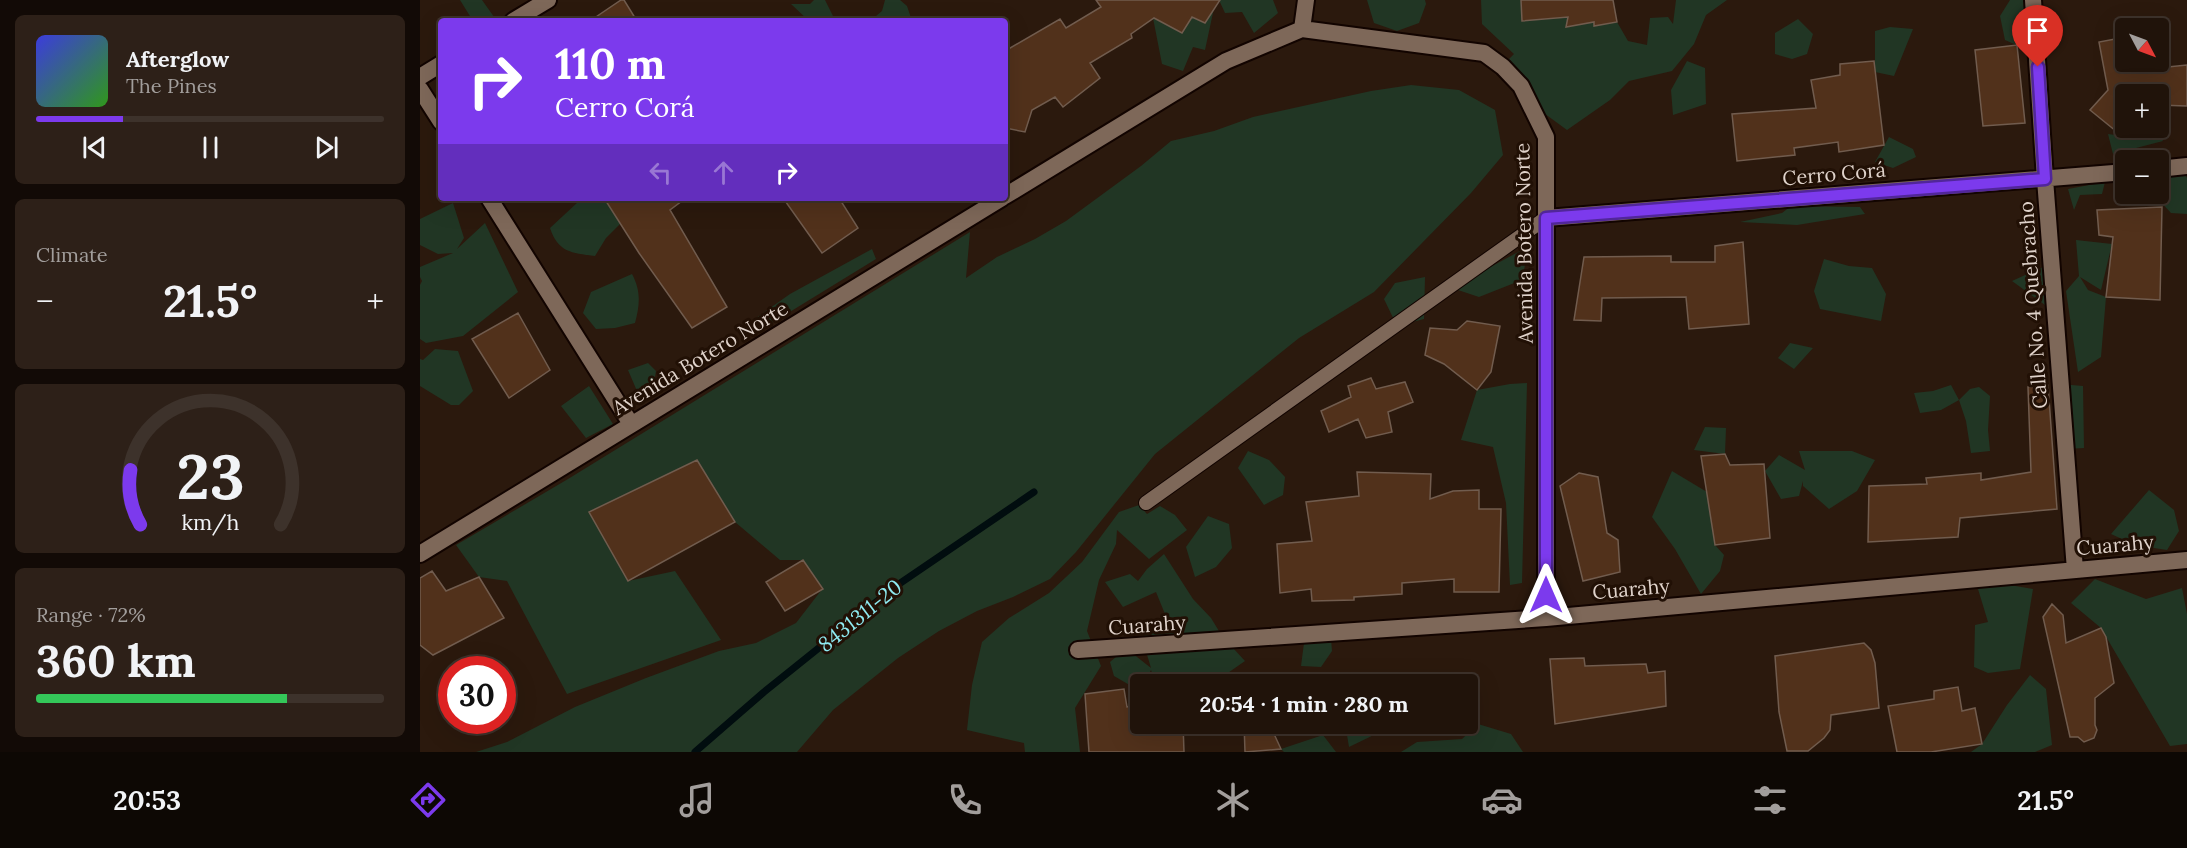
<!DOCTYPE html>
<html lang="en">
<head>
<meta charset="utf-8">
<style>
	body { margin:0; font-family:Lora,serif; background:#2d2018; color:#f1f3f6; height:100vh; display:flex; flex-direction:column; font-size:22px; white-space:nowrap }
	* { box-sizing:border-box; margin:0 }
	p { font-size:20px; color:#a29e9c }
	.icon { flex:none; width:33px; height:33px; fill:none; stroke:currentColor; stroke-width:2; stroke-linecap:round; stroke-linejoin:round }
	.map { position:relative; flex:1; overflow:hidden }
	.drawer { display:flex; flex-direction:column; gap:15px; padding:15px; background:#120a06; width:420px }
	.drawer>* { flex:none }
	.top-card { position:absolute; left:18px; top:18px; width:570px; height:183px; border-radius:6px; box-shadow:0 6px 24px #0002,0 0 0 2px #3d322b; background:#7c3aed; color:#fff; overflow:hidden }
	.needle { width:39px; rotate:131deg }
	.fabs { position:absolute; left:1695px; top:18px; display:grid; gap:12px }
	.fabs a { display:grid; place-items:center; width:54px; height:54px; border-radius:6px; background:#20130a; box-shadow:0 6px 24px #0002,0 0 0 2px #3d322b; font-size:30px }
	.speed { position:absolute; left:18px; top:656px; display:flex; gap:12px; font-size:30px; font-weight:700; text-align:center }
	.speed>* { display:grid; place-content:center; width:78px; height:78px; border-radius:50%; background:#20130a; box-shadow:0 6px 24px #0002,0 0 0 2px #3d322b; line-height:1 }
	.speed .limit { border:9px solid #d22; background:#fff; color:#111 }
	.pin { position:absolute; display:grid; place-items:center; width:51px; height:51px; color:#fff; margin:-62px -26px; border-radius:50% 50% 50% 0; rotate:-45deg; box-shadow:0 0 6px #0007 }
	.pin .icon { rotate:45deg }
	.me { position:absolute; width:66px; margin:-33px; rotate:0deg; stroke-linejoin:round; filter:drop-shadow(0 0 4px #0008) }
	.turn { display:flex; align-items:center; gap:21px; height:126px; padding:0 18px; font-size:27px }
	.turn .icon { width:78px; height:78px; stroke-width:2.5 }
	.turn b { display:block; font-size:42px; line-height:51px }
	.lanes { display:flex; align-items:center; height:57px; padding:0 18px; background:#0003; justify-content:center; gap:30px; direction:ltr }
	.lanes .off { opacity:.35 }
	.big { font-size:45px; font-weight:700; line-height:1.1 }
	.drawer .widget { flex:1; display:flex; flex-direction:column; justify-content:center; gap:9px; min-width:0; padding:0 21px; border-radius:9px; background:#2d2018 }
	.drawer .dial { align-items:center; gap:0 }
	.dial svg { height:156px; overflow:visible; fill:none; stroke:#3d322b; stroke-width:7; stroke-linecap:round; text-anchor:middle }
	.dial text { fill:#f1f3f6; stroke:none }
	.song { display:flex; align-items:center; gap:18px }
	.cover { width:72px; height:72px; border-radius:9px; background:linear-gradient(135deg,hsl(240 70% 55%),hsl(110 70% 35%)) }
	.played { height:6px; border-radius:3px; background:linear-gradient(90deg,#7c3aed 25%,#3d322b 25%) }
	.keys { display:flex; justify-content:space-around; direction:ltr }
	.heat { display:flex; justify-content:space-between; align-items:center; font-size:33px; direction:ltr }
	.charge { height:9px; border-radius:4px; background:linear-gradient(90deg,#34c759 72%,#3d322b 0) }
	.trip { position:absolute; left:710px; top:674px; width:348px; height:60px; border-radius:6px; background:#20130a; box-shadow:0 6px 24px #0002,0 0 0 2px #3d322b; font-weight:700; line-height:60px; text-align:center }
	.tabs { display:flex; height:96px; justify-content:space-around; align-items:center; background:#0d0804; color:#a29e9c }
	.tabs .icon { width:42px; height:42px }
	.tabs .current { color:#7c3aed }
	.tabs b { font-size:27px; color:#f1f3f6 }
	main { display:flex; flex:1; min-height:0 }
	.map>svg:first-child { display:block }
	.green { fill:#213624 }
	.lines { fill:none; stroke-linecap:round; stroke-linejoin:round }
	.stream { stroke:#010d0f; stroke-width:7 }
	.building { fill:#51311b; stroke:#715c4e; stroke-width:1.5 }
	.service-casing { stroke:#120400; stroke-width:16 }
	.minor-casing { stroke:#120400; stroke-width:20 }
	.service { stroke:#7e6859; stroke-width:14 }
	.minor { stroke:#7e6859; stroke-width:16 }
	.route-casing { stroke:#51269a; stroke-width:15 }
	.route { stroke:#7c3aed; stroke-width:10 }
	.labels { text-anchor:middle; stroke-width:6; stroke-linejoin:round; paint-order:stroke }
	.street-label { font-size:20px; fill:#dfd2ca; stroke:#211005 }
	.water-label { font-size:21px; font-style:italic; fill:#8feaf1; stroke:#211005 }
</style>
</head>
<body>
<main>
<section class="drawer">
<div class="widget">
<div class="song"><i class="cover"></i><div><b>Afterglow</b><p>The Pines</p></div></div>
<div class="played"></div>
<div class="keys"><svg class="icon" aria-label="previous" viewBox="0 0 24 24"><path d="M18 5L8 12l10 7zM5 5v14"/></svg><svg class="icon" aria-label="pause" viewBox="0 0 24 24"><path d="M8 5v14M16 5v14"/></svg><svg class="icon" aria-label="next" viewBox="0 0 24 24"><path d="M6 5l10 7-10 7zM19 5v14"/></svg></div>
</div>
<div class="widget"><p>Climate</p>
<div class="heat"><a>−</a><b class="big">21.5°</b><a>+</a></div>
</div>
<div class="widget dial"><svg viewBox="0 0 100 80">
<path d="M14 69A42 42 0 1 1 86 69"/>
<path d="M14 69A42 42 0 0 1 9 41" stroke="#7c3aed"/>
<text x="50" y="56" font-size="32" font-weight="700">23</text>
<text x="50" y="72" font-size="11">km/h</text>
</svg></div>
<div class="widget"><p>Range · 72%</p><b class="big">360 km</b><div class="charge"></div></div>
</section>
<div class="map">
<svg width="1767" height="752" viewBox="0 0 1767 752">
	<rect width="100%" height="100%" fill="#2b190d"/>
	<!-- green -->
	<path class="green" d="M40,0h22l15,21h-24z
		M394,0h11l8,16v5h-24l-18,-17h19z
		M465,0h15l7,6 5,15h-42l12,-10z
		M799,0h54l5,13 -24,20 -12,-21 -17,1z
		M947,0h58l1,4 -7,19 -22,8 -23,-8z
		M1061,0h40l1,21 46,-4 -1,10 21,-4 29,-1 11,19 19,4 3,-27 18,-1 5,7 3,-24h51l-21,15 -12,29 -22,27 -43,10 -19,19 -43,30 -26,-19 -36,-48 9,-9 -32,-30z
		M1590,0h16l2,50 -23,-10 -5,-24z
		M794,8l-9,42 -12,-3 -10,24 -21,-7 -9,-46 29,14 10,-15 13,6z
		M1378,19l15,15 -6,20 -15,5 -17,-5v-21z
		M1470,27l23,2 -19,47 -19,-4v-41z
		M1267,61l18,7 1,36 -33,11 -2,-25z
		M991,85l48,5 36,20 8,45 -32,38 -97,99 -75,46 -144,116 -79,98 -26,27 -37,18 -36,14 -38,20 -41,27 -65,52 -36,42h-321l31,-10 68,-35 71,-29 73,-27 37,-8 40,-20 27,-35 -20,-28h-23l-45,-38 -146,-10 39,69 47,-10 46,69 -154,54 -60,-113 -28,-4 -23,-32 112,-66 402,-247 -4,46 31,-21 38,-18 31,-18 75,-55 30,-25 43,-10 39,-14 118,-26z
		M1709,128h26l8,13 -50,13 -5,-20 14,2z
		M1469,137l24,12 3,8 -23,11 -18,-6z
		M1761,167l6,11v36l-16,-1 -14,-15 2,-23z
		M1685,182l-3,12 -22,1 -6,15 -6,-21z
		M186,201l15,22 -15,15 -11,18c-24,-3 -37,-4 -45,-28l28,-26z
		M33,203l11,35 -7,11 28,-26 33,69 -55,44 -37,7 -6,-4v-54l2,-4 -2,-4v-10l33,-14 -15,1 -18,-9v-26z
		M1371,206l69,1 5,7 -68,11 -57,-3 42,-9z
		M1656,240l36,4 -11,46 -21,-13 8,13 18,7 -5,60 -23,15 -12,-81 13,-15z
		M452,249l4,10 -127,78 -7,-9 48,-34z
		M1100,251l5,14 -3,15 -43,17 -21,-7 14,-13z
		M1404,259l25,7 23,2 14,26 -5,27 -61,-12 -6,-18z
		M1623,267l2,38 -33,-24z
		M212,274c9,17 8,30 3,49l-20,5 -19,1 -13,-16 8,-21z
		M1005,277l-1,42 -27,7 -13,-27 11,-16z
		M1370,343l23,5 -19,21 -16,-11z
		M15,349l23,2 15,40 -14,14h-8l-31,-19v-27l3,1z
		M228,363l8,8 -2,12 -17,8 -9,-21z
		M1107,383l-5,200 -12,2 -4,-82 -13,-56 -32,-7 16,-50 33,-6z
		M1640,384l23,2 1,62 -18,1z
		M1531,385l8,15 11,-11 9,-2 11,9 -2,34 2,21 -19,2 -5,-32 -7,-21 -18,10 -21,3 -6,-20 19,-2z
		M169,386l24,38 -27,14 -25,-32z
		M1285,427l21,1 -1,26 -31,-4z
		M828,451l21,9 16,17 -2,18 -19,10 -26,-37z
		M1379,451h53l23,9 -18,31 -28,18 -26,-23v-5l-4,15 -18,3 -16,-28 14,-16 26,15z
		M1252,471l35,21 8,53 9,10 -4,16 -19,23 -26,-45 -23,-32z
		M1729,490l25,20 5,21 -12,19 -32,-5 -24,-11z
		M719,505l8,9 13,-8 15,9 12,15 -38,29 -32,-29 -1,14 -17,36 -12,51 14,35 -26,42 5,44h-55l-1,-9 -57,-13 5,-45 10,-43 27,-24 40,-25 33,-31 37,-50z
		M788,516l21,8 3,24 -16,19 -21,10 -9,-30z
		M744,554l29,45 18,19 11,18 23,25 -33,23h-56l-5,-14 -6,12 -12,5 -19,-11 -4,-14 13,-11 9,2 19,15 -9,-30 23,-24 -9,-22 -33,15 -18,-25 25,-8 8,7 9,-12z
		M1555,579l58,10 -13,80 -32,4 -14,-6 1,-42 13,-3z
		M1675,579l51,20 36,-11 5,26v130l-17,2 -69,-118 -30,-25z
		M897,639h14l1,12 -11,16 -20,-1 3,-23z
		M1610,675l16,14 6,56 -17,7h-64l11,-8 25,-39z
		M925,723h38l1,7 -35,17z
		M1058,724l33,10 12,18h-122l16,-10 45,-3z
		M903,735l13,17h-52l-3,-3z"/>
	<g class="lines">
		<!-- stream -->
		<path class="stream" d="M275,752l69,-60 132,-106 138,-94"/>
	</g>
	<!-- building -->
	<path class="building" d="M201,0h3l13,21h-47z
		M676,0h124l-15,23 -13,-6 -10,16 -28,-15 -23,16 1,4 -42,25 10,15 -37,29 -8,-10 -23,13 -7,22 -20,-4v-77l55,-32 6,9 35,-21z
		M1101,0h92l4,22 -23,4v-4l-28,5 2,-10 -46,4z
		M1706,37v25h25l7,6 29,-3v41l-29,-1v-11h-32v34h3l-7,8 -32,-26 18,-20 -9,-48z
		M1597,45l8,78 -42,3 -8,-76z
		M1454,61l10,84 -45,7 -1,-10 -44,6 1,7 -58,6 -5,-47 84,-6 -5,-28 29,-5v-11z
		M184,198h82l-16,12 57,97 -35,21 -53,-75z
		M363,198h56l19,30 -36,25z
		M1742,207l-2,93 -54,-3 7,-60 -14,-2 -2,-25z
		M1323,242l6,82 -60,5 -3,-32 -84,1 -1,23 -27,-1 10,-63 87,-1v6h44v-16z
		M98,313l32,57 -41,28 -37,-59z
		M1047,321l33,5 -9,46 -14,18 -33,-26 -19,-9 5,-27 27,2z
		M951,378l5,11 29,-7 8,20 -25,10 4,20 -26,6 -8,-19 -29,13 -8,-21 30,-14 -3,-11z
		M1628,385l9,124 -97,9 -2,19 -90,5 1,-56 58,-2 -1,-6 55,-5v7l50,-8 -3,-85z
		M1305,454l5,11 34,-1 6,74 -55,7 -14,-89z
		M277,460l38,62 -107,59 -39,-69z
		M937,472l74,2 -1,25 23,-8 26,-1v19h22l-2,83h-45v-13l-52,4v11l-48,3v3l-42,1 -1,-12 -31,4 -3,-49 35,-3 -6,-39 53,-6z
		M1159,473l19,4 9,56 11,7 2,32 -37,9 -23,-95z
		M383,560l20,29 -38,22 -19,-29z
		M12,571l14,20 33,-14 25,41 -71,37 -13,-10v-67z
		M1632,604l11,11 3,28 35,-15 5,9 8,46 -19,15v27l2,5 -3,8 -10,4 -6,-5h-8l-27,-120z
		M1444,643l7,7 4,13 4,45 -48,7 -1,15 -6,8 -16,13h-21l-8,-39 -4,-56z
		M1164,658l1,8 61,-2 2,9 17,-2 1,35 -111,18 -5,-65z
		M1538,687l4,24 13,-3 7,36 -51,8h-34l-9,-46 46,-7v-8z
		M704,689l3,18 13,-2v18h43l1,29h-95l-4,-58z
		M824,723h25l12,26 -36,3z"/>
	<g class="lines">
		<defs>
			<path id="service" d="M726,503l400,-285"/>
			<path id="minor" d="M1613,0l12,179 30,391
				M93,21l35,-21
				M882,29l4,-29
				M0,77l21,-13
				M0,89l21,33
				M1738,169l29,-3
				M585,196l221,-135 76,-32 182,24 19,14 18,19 25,51v481
				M69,198l142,226
				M1126,218l580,-46
				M0,554l582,-356
				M658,650l468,-32 641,-58"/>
		</defs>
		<!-- service casing -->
		<use href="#service" class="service-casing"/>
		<!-- minor casing -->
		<use href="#minor" class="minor-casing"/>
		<!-- service -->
		<use href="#service" class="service"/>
		<!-- minor -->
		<use href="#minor" class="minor"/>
	</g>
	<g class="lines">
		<defs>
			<path id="route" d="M1126,595v-377l499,-39 -7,-112"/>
		</defs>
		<!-- route casing -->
		<use href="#route" class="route-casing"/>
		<!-- route -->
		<use href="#route" class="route"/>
	</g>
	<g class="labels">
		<!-- street labels -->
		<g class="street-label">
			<text transform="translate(1414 174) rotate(-5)" y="7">Cerro Corá</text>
			<text transform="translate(1104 243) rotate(-91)" y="7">Avenida Botero Norte</text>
			<text transform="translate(1613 305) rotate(-94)" y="7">Calle No. 4 Quebracho</text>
			<text transform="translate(280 358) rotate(-31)" y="7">Avenida Botero Norte</text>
			<text transform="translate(1695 545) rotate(-5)" y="7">Cuarahy</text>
			<text transform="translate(1211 589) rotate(-5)" y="7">Cuarahy</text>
			<text transform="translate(727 625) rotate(-4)" y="7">Cuarahy</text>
		</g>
		<!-- water labels -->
		<g class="water-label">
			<text transform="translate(440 616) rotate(-39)" y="7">8431311-20</text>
		</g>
	</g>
</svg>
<div class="fabs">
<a><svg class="needle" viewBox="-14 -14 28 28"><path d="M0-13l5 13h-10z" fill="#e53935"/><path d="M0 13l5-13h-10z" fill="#a29e9c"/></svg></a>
<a>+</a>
<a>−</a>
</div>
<div class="speed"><div class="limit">30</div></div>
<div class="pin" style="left:1618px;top:67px;background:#d93025"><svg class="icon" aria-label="arrive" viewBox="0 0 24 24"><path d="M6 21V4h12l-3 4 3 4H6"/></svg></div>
<svg class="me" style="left:1126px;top:595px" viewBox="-20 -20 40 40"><path d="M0-17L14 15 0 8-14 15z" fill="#7c3aed" stroke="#fff" stroke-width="4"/></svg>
<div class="trip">20:54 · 1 min · 280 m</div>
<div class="top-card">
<div class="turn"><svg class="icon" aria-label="right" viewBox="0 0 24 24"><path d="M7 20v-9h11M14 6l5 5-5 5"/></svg><div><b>110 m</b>Cerro Corá</div></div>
<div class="lanes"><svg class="icon off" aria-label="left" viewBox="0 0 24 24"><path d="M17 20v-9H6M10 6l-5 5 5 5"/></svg><svg class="icon off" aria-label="ahead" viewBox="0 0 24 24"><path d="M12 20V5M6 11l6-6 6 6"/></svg><svg class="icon" aria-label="right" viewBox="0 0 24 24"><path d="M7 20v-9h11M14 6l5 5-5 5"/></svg></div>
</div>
</div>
</main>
<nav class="tabs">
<b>20:53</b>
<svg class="icon current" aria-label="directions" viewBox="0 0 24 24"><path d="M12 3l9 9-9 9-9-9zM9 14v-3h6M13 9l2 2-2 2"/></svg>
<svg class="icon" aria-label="music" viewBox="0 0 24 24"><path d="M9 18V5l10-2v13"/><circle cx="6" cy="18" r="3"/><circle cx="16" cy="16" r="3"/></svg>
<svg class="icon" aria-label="phone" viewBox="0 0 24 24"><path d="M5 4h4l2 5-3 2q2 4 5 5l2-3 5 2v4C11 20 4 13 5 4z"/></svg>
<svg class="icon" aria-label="climate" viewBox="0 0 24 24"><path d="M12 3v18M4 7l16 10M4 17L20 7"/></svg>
<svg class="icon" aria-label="car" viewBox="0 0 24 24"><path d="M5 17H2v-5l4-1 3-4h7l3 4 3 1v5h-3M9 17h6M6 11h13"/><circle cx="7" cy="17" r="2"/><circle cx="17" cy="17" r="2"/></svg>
<svg class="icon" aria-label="filters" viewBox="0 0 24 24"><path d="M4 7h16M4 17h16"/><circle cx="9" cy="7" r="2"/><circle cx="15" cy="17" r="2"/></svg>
<b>21.5°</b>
</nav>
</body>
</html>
